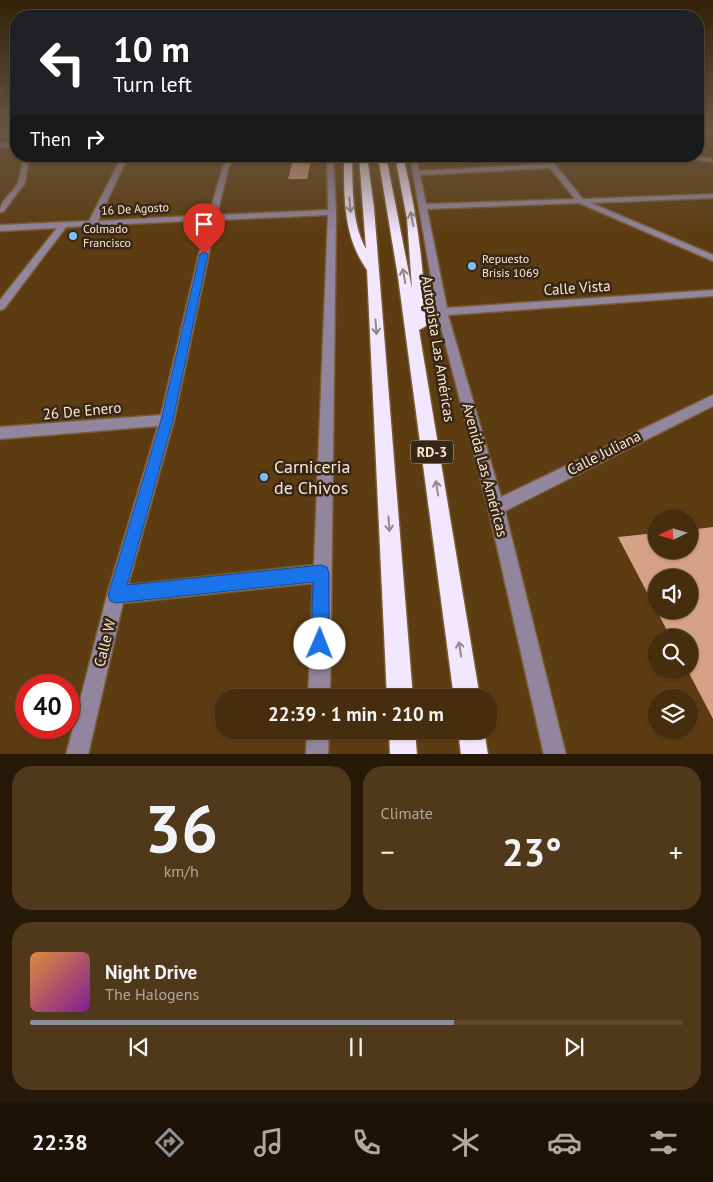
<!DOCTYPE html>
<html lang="en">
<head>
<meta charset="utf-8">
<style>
	body { margin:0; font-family:"PT Sans",sans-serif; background:#50391b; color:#f1f3f6; height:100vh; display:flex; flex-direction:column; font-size:19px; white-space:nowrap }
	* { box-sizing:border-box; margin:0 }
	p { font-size:16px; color:#b0a89d }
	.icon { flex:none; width:28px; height:28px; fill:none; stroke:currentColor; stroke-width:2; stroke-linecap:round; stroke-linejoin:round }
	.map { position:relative; height:754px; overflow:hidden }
	.side { display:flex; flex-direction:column; gap:12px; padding:12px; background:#261907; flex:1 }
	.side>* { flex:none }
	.guide { position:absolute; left:10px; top:10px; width:694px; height:152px; border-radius:20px; box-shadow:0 1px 4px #0004,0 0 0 1px #5e492e; background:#202124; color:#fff; overflow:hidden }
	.needle { width:32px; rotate:265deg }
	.fabs { position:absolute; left:648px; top:509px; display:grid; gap:10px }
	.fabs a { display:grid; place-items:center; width:50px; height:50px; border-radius:50%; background:#462d0d; box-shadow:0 1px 4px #0004,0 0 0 1px #5e492e; font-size:25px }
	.speed { position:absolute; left:15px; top:674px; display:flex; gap:10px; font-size:25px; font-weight:700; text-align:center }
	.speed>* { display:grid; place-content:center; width:65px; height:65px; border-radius:50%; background:#462d0d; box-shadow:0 1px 4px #0004,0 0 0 1px #5e492e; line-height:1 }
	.speed .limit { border:8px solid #d22; background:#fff; color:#111 }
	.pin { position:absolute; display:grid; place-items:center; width:42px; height:42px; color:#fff; margin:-51px -21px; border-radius:50% 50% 50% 0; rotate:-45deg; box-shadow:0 0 5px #0007 }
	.pin .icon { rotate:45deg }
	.me { position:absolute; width:55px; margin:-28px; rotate:1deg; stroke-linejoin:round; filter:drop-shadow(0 0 4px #0008) }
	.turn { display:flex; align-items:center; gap:18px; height:105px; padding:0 20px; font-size:22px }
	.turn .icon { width:65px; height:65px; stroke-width:2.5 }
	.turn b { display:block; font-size:35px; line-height:42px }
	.then { display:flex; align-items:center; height:48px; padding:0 20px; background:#0003; gap:10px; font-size:19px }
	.big { font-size:38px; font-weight:700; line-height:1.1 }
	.side .tile { flex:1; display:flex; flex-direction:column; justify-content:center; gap:8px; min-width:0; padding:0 18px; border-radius:20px; background:#50391b }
	.side .dial { align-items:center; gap:0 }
	.dial b { font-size:65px; line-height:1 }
	.song { display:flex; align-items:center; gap:15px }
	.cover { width:60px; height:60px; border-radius:8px; background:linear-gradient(135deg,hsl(30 70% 55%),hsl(290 70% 35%)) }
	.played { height:5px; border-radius:2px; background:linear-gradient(90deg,#8c9099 65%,#5e492e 65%) }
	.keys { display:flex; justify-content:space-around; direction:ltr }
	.heat { display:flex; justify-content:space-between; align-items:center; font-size:28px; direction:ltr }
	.side .tiles { flex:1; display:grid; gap:12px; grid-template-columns:1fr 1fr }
	.tile:last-child { grid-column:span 2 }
	.trip { position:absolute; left:215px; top:689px; width:282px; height:50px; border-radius:20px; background:#462d0d; box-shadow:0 1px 4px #0004,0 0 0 1px #5e492e; font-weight:700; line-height:50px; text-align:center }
	.menu { display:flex; height:80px; justify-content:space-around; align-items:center; background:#1c1205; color:#b0a89d }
	.menu .icon { width:35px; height:35px }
	.menu .selected { color:#8c9099 }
	.menu b { font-size:22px; color:#f1f3f6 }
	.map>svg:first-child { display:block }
	.building { fill:#d6a287; fill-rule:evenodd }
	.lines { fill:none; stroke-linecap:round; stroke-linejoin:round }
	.minor-casing { stroke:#7a5b34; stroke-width:3 }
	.highway-casing { stroke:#7a5b34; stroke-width:3 }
	.minor { fill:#92859e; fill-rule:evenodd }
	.highway { fill:#f3e7ff; fill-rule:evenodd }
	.oneway { stroke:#94878a }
	.route { fill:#1a73e8; stroke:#114b97 }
	.poi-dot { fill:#7ebdf9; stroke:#362716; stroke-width:2 }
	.labels { text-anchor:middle; stroke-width:5; stroke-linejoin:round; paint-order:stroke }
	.far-street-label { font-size:12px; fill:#fce7d1; stroke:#362716 }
	.far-poi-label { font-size:12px; fill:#fce7d1; stroke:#362716; text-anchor:start }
	.shield { fill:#362716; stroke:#c1ad99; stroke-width:1 }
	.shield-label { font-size:14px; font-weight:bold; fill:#fce7d1 }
	.street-label { font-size:15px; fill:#fce7d1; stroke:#362716 }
	.near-poi-label { font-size:18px; fill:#fce7d1; stroke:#362716; text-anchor:start }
</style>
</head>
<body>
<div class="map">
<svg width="713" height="755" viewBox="0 0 713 755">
	<rect width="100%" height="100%" fill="#5d3c11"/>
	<!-- building -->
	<path class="building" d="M294,156h18l-5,23h-19z
		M713,527v192l-24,-46v-35h-18l-53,-101 38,-4v17h33v-20zM656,578h33v32h-33z"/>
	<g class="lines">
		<defs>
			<path id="minor" d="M0,143h16v4h-16z
				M27,156h7l-6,7 -3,20 -22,29h-3c0,-13 13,-18 18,-30 4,-10 2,-17 9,-26z
				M122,156h6l-30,65 111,-6 14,-49 8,-10h7l-9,10 -12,49 111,-5 -1,-54h6l3,56 -6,486h-22l5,-115 -190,20 -35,152h-22l41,-160 51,-169 -158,13v-12l161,-12 46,-195 -141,7 -62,82 -4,1v-10l57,-72 -57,3v-6l89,-4zM328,215l-14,350 -186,20 46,-165 42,-200z
				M410,156h6l3,15 128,-7 -6,-8h7l35,43 130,-5v4l-122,5 122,52v6l-134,-58 -152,6 20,99 266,-18v6l-265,19 53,182 212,-102v11l-208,105 61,244h-22l-56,-248 -51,-195zM550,168l25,31 -149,5 -6,-29z
				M680,156l31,2 2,4 -30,-4z
				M307,730h22l-1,25h-22z"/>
			<path id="highway" d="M344,156h8c1,31 -1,66 14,93l-7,-93h8l7,52 39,490h-26l-20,-428c-24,-34 -23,-73 -23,-114z
				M378,156h8l26,133 -5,-70 -12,-63h8c14,56 21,112 23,170l-7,4 61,368h-26l-56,-421z
				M389,730h26l2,25h-27z
				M458,730h26l4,25h-27z"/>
		</defs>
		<!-- minor casing -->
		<use href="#minor" class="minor-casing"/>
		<!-- highway casing -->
		<use href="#highway" class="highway-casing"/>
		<!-- minor -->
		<use href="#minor" class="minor"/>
		<!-- highway -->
		<use href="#highway" class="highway"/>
	</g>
	<!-- one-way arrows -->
	<defs><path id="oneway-shaft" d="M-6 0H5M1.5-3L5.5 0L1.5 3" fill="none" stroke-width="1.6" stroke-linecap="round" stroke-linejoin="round" transform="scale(1.25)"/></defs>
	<g class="oneway">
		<use href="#oneway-shaft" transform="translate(350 205) rotate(84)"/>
		<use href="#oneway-shaft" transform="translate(412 219) rotate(-101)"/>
		<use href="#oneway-shaft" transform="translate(404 276) rotate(-100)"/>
		<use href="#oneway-shaft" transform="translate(376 327) rotate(86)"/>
		<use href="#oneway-shaft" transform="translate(437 488) rotate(-99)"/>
		<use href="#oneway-shaft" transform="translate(389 524) rotate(86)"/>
		<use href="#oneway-shaft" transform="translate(460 649) rotate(-98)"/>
	</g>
	<!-- sky -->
	<linearGradient id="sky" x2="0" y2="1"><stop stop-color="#332109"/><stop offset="0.55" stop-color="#675643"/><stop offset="1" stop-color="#675643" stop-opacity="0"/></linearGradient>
	<rect width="713" height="235" fill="url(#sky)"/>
	<!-- route -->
	<path class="route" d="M204,252l4,2 -35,166 -46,165 194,-20 6,2 2,6v71l-3,6 -6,3 -6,-3 -3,-6 2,-62 -197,21 -6,-2 -2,-6 53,-175 39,-166z"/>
	<!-- markers -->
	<g class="poi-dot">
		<circle cx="73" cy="236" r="5"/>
		<circle cx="472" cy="266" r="5"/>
		<circle cx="264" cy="477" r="5"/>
	</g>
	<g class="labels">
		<!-- far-street labels -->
		<g class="far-street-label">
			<text transform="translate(135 209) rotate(-3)" y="4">16 De Agosto</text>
		</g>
		<!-- far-poi labels -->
		<g class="far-poi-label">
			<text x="83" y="233">Colmado<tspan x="83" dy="14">Francisco</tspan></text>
			<text x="482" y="263">Repuesto<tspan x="482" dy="14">Brisis 1069</tspan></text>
		</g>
		<!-- shield labels -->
		<rect class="shield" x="411" y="440.5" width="42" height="23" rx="4"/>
		<g class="shield-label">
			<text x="432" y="457">RD-3</text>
		</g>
		<!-- street labels -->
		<g class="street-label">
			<text transform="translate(577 288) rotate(-4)" y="5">Calle Vista</text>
			<text transform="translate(438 349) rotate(81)" y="5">Autopista Las Américas</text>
			<text transform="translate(82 411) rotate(-5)" y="5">26 De Enero</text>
			<text transform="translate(604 453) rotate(-27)" y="5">Calle Juliana</text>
			<text transform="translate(485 470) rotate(75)" y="5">Avenida Las Américas</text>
			<text transform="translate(105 643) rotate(-76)" y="5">Calle W</text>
		</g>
		<!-- near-poi labels -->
		<g class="near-poi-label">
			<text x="274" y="473">Carniceria<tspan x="274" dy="21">de Chivos</tspan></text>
		</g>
	</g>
</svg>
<div class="fabs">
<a><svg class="needle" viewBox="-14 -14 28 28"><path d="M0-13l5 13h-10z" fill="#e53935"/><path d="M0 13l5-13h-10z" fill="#b0a89d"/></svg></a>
<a><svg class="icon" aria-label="sound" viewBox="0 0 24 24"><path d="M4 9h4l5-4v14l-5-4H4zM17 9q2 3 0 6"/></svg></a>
<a><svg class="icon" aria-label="search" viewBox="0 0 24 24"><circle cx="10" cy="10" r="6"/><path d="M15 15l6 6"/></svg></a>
<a><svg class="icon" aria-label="layers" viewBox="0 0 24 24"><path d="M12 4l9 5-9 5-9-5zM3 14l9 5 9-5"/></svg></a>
</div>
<div class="speed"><div class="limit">40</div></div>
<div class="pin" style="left:204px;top:254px;background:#d93025"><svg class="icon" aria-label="arrive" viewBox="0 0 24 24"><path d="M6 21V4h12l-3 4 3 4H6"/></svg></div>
<svg class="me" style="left:320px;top:644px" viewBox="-20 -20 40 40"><circle r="19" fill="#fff"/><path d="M0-13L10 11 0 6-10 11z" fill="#1a73e8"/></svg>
<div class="trip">22:39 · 1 min · 210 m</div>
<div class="guide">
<div class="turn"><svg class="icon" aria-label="left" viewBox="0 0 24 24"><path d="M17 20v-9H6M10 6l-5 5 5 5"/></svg><div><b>10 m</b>Turn left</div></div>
<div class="then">Then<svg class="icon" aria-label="right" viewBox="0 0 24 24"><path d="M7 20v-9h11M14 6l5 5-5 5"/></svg></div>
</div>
</div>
<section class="side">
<div class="tiles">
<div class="tile dial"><b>36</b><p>km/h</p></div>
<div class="tile"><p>Climate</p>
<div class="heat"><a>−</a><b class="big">23°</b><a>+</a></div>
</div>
<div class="tile">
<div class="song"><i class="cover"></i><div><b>Night Drive</b><p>The Halogens</p></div></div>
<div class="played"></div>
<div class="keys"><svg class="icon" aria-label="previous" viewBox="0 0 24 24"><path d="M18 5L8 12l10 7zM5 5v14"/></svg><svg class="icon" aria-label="pause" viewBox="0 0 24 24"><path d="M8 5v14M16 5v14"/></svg><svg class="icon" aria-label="next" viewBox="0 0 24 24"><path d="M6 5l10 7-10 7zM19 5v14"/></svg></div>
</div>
</div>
</section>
<nav class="menu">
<b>22:38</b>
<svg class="icon selected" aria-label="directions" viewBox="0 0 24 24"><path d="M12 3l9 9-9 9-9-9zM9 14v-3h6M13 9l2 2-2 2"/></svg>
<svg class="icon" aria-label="music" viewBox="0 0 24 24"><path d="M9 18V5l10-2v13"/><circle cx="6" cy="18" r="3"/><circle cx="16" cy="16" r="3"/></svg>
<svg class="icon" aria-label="phone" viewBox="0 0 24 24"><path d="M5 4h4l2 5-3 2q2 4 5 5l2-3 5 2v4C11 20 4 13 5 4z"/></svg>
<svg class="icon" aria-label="climate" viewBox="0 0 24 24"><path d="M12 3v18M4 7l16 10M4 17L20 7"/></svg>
<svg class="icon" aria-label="car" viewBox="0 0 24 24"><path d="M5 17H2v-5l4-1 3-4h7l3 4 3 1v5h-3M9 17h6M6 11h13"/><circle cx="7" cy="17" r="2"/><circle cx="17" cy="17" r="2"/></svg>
<svg class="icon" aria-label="filters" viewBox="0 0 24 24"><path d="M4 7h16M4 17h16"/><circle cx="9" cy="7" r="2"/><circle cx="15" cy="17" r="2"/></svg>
</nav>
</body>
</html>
